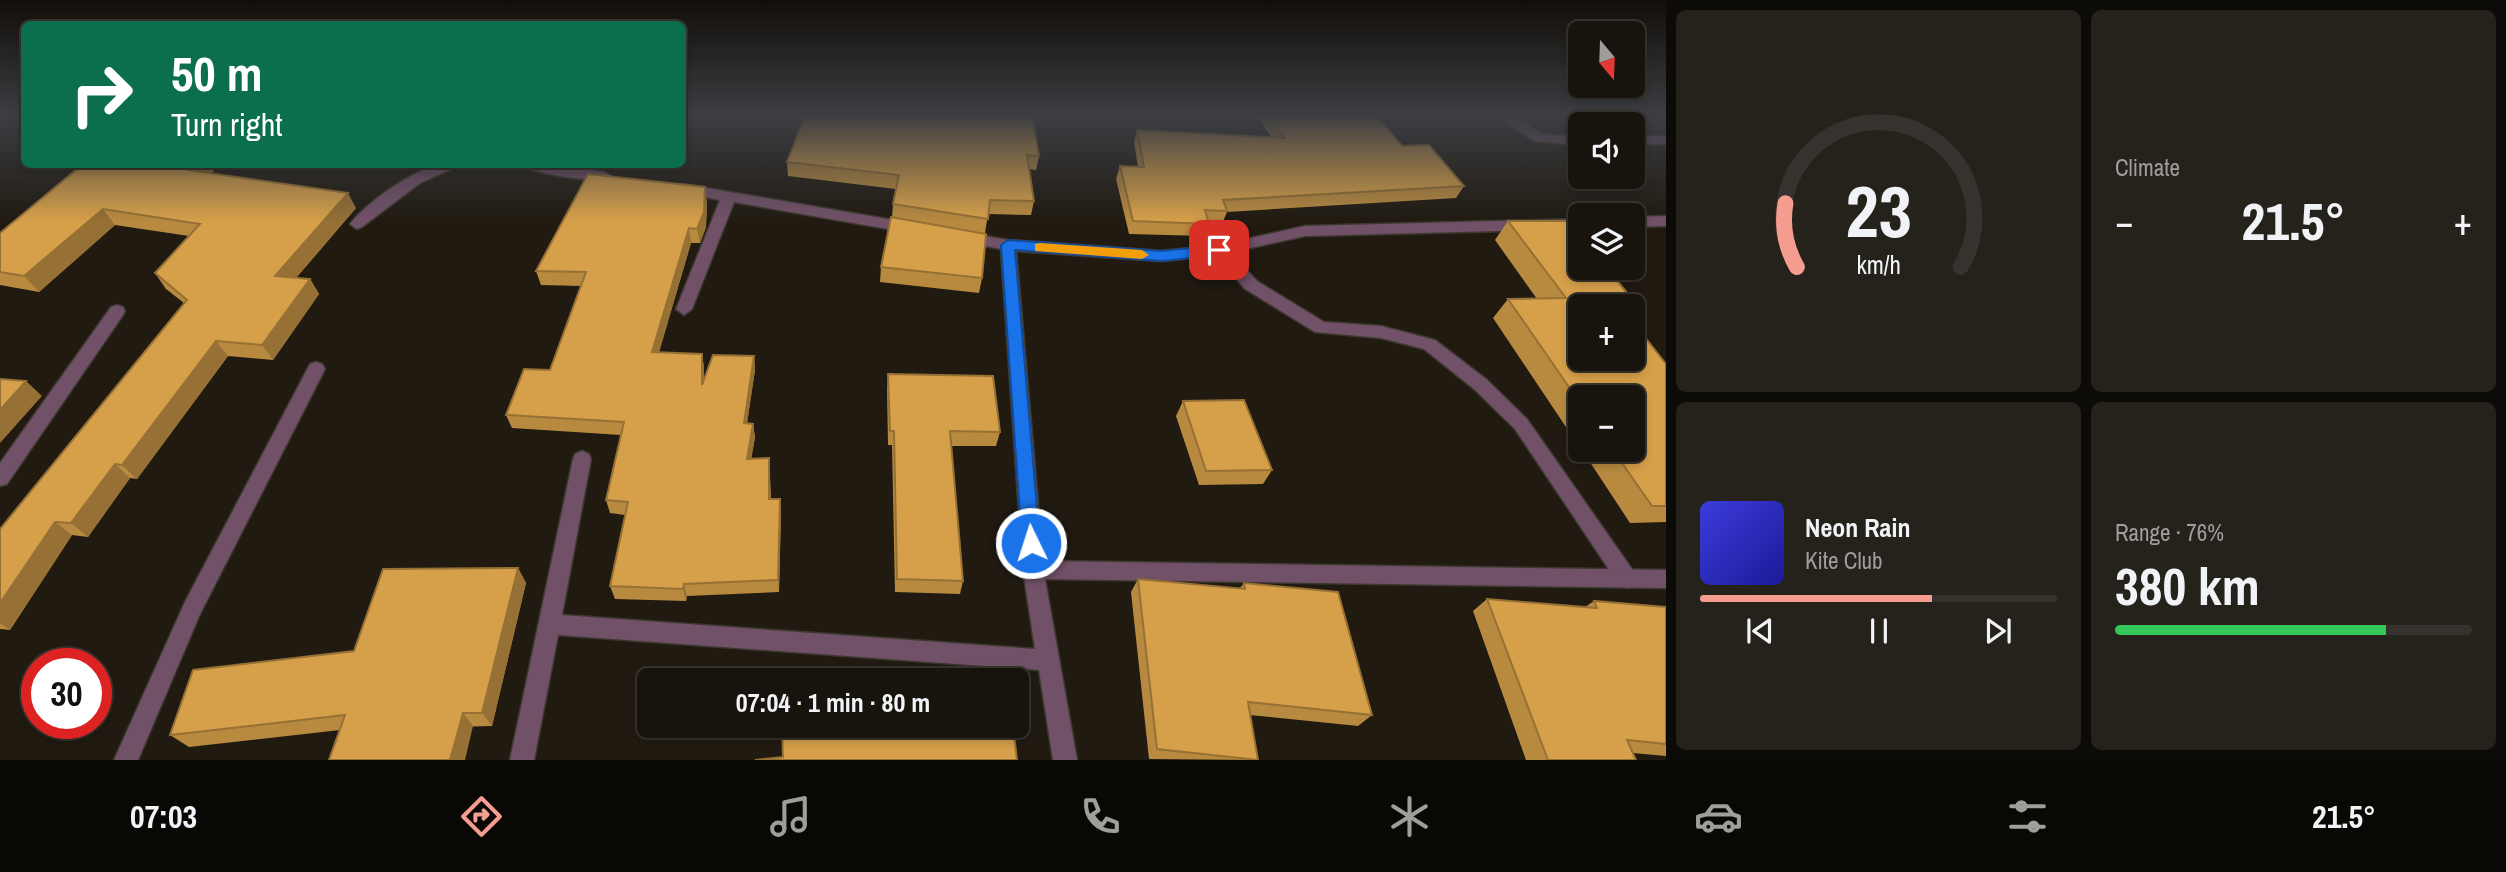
<!DOCTYPE html>
<html lang="en">
<head>
<meta charset="utf-8">
<style>
	body { margin:0; font-family:"Archivo Narrow",sans-serif; background:#25211b; color:#f1f3f6; height:100vh; display:flex; flex-direction:column; font-size:26px; white-space:nowrap }
	* { box-sizing:border-box; margin:0 }
	p { font-size:23px; color:#9f9e9d }
	.icon { flex:none; width:38px; height:38px; fill:none; stroke:currentColor; stroke-width:2; stroke-linecap:round; stroke-linejoin:round }
	.map { position:relative; flex:1; overflow:hidden }
	.panel { display:flex; flex-direction:column; gap:10px; padding:10px; background:#0d0b07; width:840px }
	.panel>* { flex:none }
	.banner { position:absolute; left:21px; top:21px; width:665px; height:147px; border-radius:10px; box-shadow:0 4px 10px #0003,0 0 0 2px #36332e; background:#0b6e4f; color:#fff; overflow:hidden }
	.needle { width:46px; rotate:161deg }
	.fabs { position:absolute; left:1568px; top:21px; display:grid; gap:14px }
	.fabs a { display:grid; place-items:center; width:77px; height:77px; border-radius:10px; background:#18140d; box-shadow:0 4px 10px #0003,0 0 0 2px #36332e; font-size:35px }
	.speed { position:absolute; left:21px; top:648px; display:flex; gap:14px; font-size:35px; font-weight:700; text-align:center }
	.speed>* { display:grid; place-content:center; width:91px; height:91px; border-radius:50%; background:#18140d; box-shadow:0 4px 10px #0003,0 0 0 2px #36332e; line-height:1 }
	.speed .limit { border:10px solid #d22; background:#fff; color:#111 }
	.pin { position:absolute; display:grid; place-items:center; width:60px; height:60px; color:#fff; margin:-30px; border-radius:14px; box-shadow:0 4px 10px #0006 }
	.me { position:absolute; width:77px; margin:-38px; rotate:356deg; stroke-linejoin:round; filter:drop-shadow(0 0 5px #0008) }
	.turn { display:flex; align-items:center; gap:24px; height:147px; padding:0 35px; font-size:32px }
	.turn .icon { width:91px; height:91px; stroke-width:2.5 }
	.turn b { display:block; font-size:49px; line-height:60px }
	.big { font-size:52px; font-weight:700; line-height:1.1 }
	.panel .card { flex:1; display:flex; flex-direction:column; justify-content:center; gap:10px; min-width:0; padding:0 24px; border-radius:10px; background:#25211b }
	.panel .dial { align-items:center; gap:0 }
	.dial svg { height:182px; overflow:visible; fill:none; stroke:#36332e; stroke-width:7; stroke-linecap:round; text-anchor:middle }
	.dial text { fill:#f1f3f6; stroke:none }
	.song { display:flex; align-items:center; gap:21px }
	.cover { width:84px; height:84px; border-radius:10px; background:linear-gradient(135deg,hsl(240 70% 55%),hsl(240 70% 35%)) }
	.played { height:7px; border-radius:4px; background:linear-gradient(90deg,#f59d8e 65%,#36332e 65%) }
	.keys { display:flex; justify-content:space-around; direction:ltr }
	.heat { display:flex; justify-content:space-between; align-items:center; font-size:38px; direction:ltr }
	.charge { height:10px; border-radius:5px; background:linear-gradient(90deg,#34c759 76%,#36332e 0) }
	.panel .tiles { flex:1; display:grid; gap:10px; grid-template-columns:repeat(2,1fr) }
	.trip { position:absolute; left:637px; top:668px; width:392px; height:70px; border-radius:10px; background:#18140d; box-shadow:0 4px 10px #0003,0 0 0 2px #36332e; font-weight:700; line-height:70px; text-align:center }
	.menu { display:flex; height:112px; justify-content:space-around; align-items:center; background:#0a0805; color:#9f9e9d }
	.menu .icon { width:49px; height:49px }
	.menu .selected { color:#f59d8e }
	.menu b { font-size:32px; color:#f1f3f6 }
	main { display:flex; flex:1; min-height:0 }
	.map>svg:first-child { display:block }
	.lines { fill:none; stroke-linecap:round; stroke-linejoin:round }
	.service-casing { stroke:#3d382f; stroke-width:3 }
	.minor-casing { stroke:#3d382f; stroke-width:3 }
	.service { fill:#715168; fill-rule:evenodd }
	.minor { fill:#715168; fill-rule:evenodd }
	.wall { fill:#b88a40; fill-rule:evenodd }
	.shaded-wall { fill:#967034 }
	.building { fill:#d6a04a; stroke:#967034; stroke-width:2 }
	.route { fill:#1a73e8; stroke:#114b97; stroke-width:2 }
	.slow { fill:#f59e0b }
</style>
</head>
<body>
<main>
<div class="map">
<svg width="1666" height="760" viewBox="0 0 1666 760">
	<rect width="100%" height="100%" fill="#201a11"/>
	<g class="lines">
		<defs>
			<path id="service" d="M463,164l-43,19 -58,44 -5,2 -7,-5c16,-21 59,-51 85,-58 9,-3 19,-2 28,-2z
				M518,164h31l55,8 7,4c-10,9 -81,-3 -93,-12z
				M1219,245l5,1 33,35 67,41 57,4 54,14 51,39 41,40 107,153 3,7 -3,7 -7,2 -7,-2 -105,-157 -41,-40 -50,-40 -43,-11 -66,-6 -70,-43 -34,-39z"/>
			<path id="minor" d="M1498,116h15l29,18 38,3v8l-46,-4z
				M1633,136h33v8h-33z
				M683,184l228,39 8,5 -8,5 -177,-31 -42,107 -8,6 -8,-6 44,-109 -42,-8 -2,-3z
				M1666,216v10l-33,1v-10z
				M1580,219v10l-275,7 -86,19 -57,6 -146,-10 27,310 623,9v18l-621,-9 32,181h-24l-14,-90 -481,-35 -24,125h-24l63,-301 2,-5 7,-3 7,3 2,5 -29,156 473,34 -12,-79 -22,-321 -43,-8 -3,-4 3,-4 5,-1 45,8 154,11 57,-6 86,-19z
				M117,305l6,2 2,4 -2,4 -116,169 -7,2v-23l111,-156z
				M316,362l6,2 3,5 -125,245 -62,146h-24l71,-158 125,-238z"/>
		</defs>
		<!-- service casing -->
		<use href="#service" class="service-casing"/>
		<!-- minor casing -->
		<use href="#minor" class="minor-casing"/>
		<!-- service -->
		<use href="#service" class="service"/>
		<!-- minor -->
		<use href="#minor" class="minor"/>
	</g>
	<!-- wall -->
	<path class="wall" d="M1257,116h120l25,30 62,40 -8,12 -229,14 -5,12 -13,-1 -5,13 -75,-2 -13,-55 4,-13 18,1 -4,-25 3,-12 134,7z
		M1039,156l-3,14 -7,-1 5,32 -3,14 -43,-1 -3,19 -3,45 -3,15 -99,-11 1,-15 11,-49 1,-14 3,-15 -108,-13 -1,-14z
		M83,164h137l-9,9 145,35 -60,70 14,1 9,15 -46,66 -45,-4 -91,123 -7,-1 -42,59 -16,-2 -62,95 -10,-1v-100l184,-226 -18,-14 -11,-16 34,-37 -74,-11 -76,67 -39,-7v-52z
		M707,202l-1,25 -6,16h-9l-32,109 43,2 2,14v10l50,-22 1,14 -8,53 6,1 2,13 -4,22 18,-1 2,41 10,13 -2,80 -92,4 -1,5 -71,-2 -5,-13 15,-71 -15,-2 -4,-13 15,-65 -109,-7 -6,-13 44,-45 31,-84 -40,-1 -5,-14z
		M1508,221l136,93 -10,10 32,40v158l-36,1 -48,-73h51l-53,-53v51l-87,-130 15,-19h29l-42,-59zM1633,306v53h-53z
		M888,374l112,58 -4,14h-45l12,135 -3,13 -65,-2 -3,-147h-4l-1,-56z
		M1183,401l89,69 -9,14 -64,1 -23,-69z
		M518,568l8,15 -34,143 -152,4 -151,17 -19,-12 184,-84z
		M1138,579l102,9 4,-5 128,132 -14,11 -108,-11 8,45 -109,-1 -18,-167z
		M1487,599l98,8 9,-6 72,6v149l-33,-3 3,7h-110l-53,-149z"/>
	<!-- shaded-wall -->
	<path class="shaded-wall" d="M193,164h27l-22,21 -10,-15z
		M705,187l2,15 -1,25 -6,16 -3,-14z
		M348,193l8,15 -71,83 -10,-15z
		M103,209l12,16 -76,67 -15,-16z
		M689,228l2,15 -36,123 -3,-14z
		M310,279l9,15 -46,66 -11,-15z
		M216,341l12,15 -91,123 -15,-14z
		M702,354l2,14v31l-2,-14z
		M754,356l1,14 -10,67 -1,-14z
		M26,381l16,15 -42,47v-33z
		M753,424l2,13 -6,36 -2,-14z
		M769,458l1,14 1,40 -2,-13z
		M115,464l15,14 -42,59 -17,-14z
		M780,499l1,13 -2,80 -1,-12z
		M55,522l17,13 -62,95 -10,-7v-20z
		M518,568l8,15 -34,143 -10,-13z
		M684,584l3,12 -1,5 -3,-12z
		M463,713l10,13 -8,34h-15z"/>
	<!-- building -->
	<path class="building" d="M805,116h227l7,40 -12,-1 7,46 -44,-1 -2,19 -95,-15 6,-29 -112,-13z
		M1270,116h107l25,30 27,-1 35,41 -241,14 4,11 -22,-1 4,14 -76,-3 -13,-55 24,1 -7,-37 148,8z
		M83,164h110l-5,6 160,23 -73,83 35,3 -48,66 -46,-4 -94,124 -7,-1 -44,59 -16,-1 -55,81v-74l187,-229 -32,-27 45,-49 -97,-15 -79,67 -24,-4v-39z
		M588,174l117,13 -1,25 -7,17 -8,-1 -37,124 50,2v31l11,-30 41,1 -10,67 9,1 -6,35 22,-1v41h11l-2,81 -94,4 -1,5 -73,-3 18,-84 -22,-2 18,-78 -118,-7 18,-46 26,1 36,-98 -50,-1z
		M891,217l95,17 -4,44 -101,-11z
		M1508,221h60l12,14v33h27l37,46h-11v-8h-53v53h53v-37l33,42v142h-14l-39,-56h20v-53h-53v6l-72,-104 58,-1z
		M888,374l105,2 7,56 -50,-1 13,150 -66,-2 -3,-148h-4z
		M0,379l26,2 -26,29z
		M1244,400l28,70 -66,1 -23,-70z
		M518,568l-36,145h-19l-13,47h-121l16,-45 -175,20 23,-65 161,-19 29,-82z
		M1138,579l107,10 -1,-6 94,9 34,123 -124,-13 10,58 -101,-11z
		M1487,599l110,9 -3,-7 72,6v137l-39,-4 9,20h-88z
		M919,679l82,2h-82z
		M782,726h231l4,34h-262l28,-3z"/>
	<!-- sky -->
	<linearGradient id="sky" x2="0" y2="1"><stop stop-color="#120e09"/><stop offset="0.52" stop-color="#3c3e43"/><stop offset="1" stop-color="#3c3e43" stop-opacity="0"/></linearGradient>
	<rect width="1666" height="222" fill="url(#sky)"/>
	<!-- route -->
	<path class="route" d="M1008,240l154,11 57,-6 7,5 -7,5 -57,6 -147,-11 25,293 -2,6 -7,2 -6,-2 -3,-6 -21,-298z"/>
	<!-- slow -->
	<path class="slow" d="M1040,243l102,7 7,5 -7,4 -107,-8v-7z"/>
</svg>
<div class="fabs">
<a><svg class="needle" viewBox="-14 -14 28 28"><path d="M0-13l5 13h-10z" fill="#e53935"/><path d="M0 13l5-13h-10z" fill="#9f9e9d"/></svg></a>
<a><svg class="icon" aria-label="sound" viewBox="0 0 24 24"><path d="M4 9h4l5-4v14l-5-4H4zM17 9q2 3 0 6"/></svg></a>
<a><svg class="icon" aria-label="layers" viewBox="0 0 24 24"><path d="M12 4l9 5-9 5-9-5zM3 14l9 5 9-5"/></svg></a>
<a>+</a>
<a>−</a>
</div>
<div class="speed"><div class="limit">30</div></div>
<div class="pin" style="left:1219px;top:250px;background:#d93025"><svg class="icon" aria-label="arrive" viewBox="0 0 24 24"><path d="M6 21V4h12l-3 4 3 4H6"/></svg></div>
<svg class="me" style="left:1031px;top:543px" viewBox="-20 -20 40 40"><circle r="17" fill="#1a73e8" stroke="#fff" stroke-width="3"/><path d="M0-11L8 9 0 5-8 9z" fill="#fff"/></svg>
<div class="trip">07:04 · 1 min · 80 m</div>
<div class="banner">
<div class="turn"><svg class="icon" aria-label="right" viewBox="0 0 24 24"><path d="M7 20v-9h11M14 6l5 5-5 5"/></svg><div><b>50 m</b>Turn right</div></div>
</div>
</div>
<section class="panel">
<div class="tiles">
<div class="card dial"><svg viewBox="0 0 100 80">
<path d="M14 69A42 42 0 1 1 86 69"/>
<path d="M14 69A42 42 0 0 1 9 41" stroke="#f59d8e"/>
<text x="50" y="56" font-size="32" font-weight="700">23</text>
<text x="50" y="72" font-size="11">km/h</text>
</svg></div>
<div class="card"><p>Climate</p>
<div class="heat"><a>−</a><b class="big">21.5°</b><a>+</a></div>
</div>
<div class="card">
<div class="song"><i class="cover"></i><div><b>Neon Rain</b><p>Kite Club</p></div></div>
<div class="played"></div>
<div class="keys"><svg class="icon" aria-label="previous" viewBox="0 0 24 24"><path d="M18 5L8 12l10 7zM5 5v14"/></svg><svg class="icon" aria-label="pause" viewBox="0 0 24 24"><path d="M8 5v14M16 5v14"/></svg><svg class="icon" aria-label="next" viewBox="0 0 24 24"><path d="M6 5l10 7-10 7zM19 5v14"/></svg></div>
</div>
<div class="card"><p>Range · 76%</p><b class="big">380 km</b><div class="charge"></div></div>
</div>
</section>
</main>
<nav class="menu">
<b>07:03</b>
<svg class="icon selected" aria-label="directions" viewBox="0 0 24 24"><path d="M12 3l9 9-9 9-9-9zM9 14v-3h6M13 9l2 2-2 2"/></svg>
<svg class="icon" aria-label="music" viewBox="0 0 24 24"><path d="M9 18V5l10-2v13"/><circle cx="6" cy="18" r="3"/><circle cx="16" cy="16" r="3"/></svg>
<svg class="icon" aria-label="phone" viewBox="0 0 24 24"><path d="M5 4h4l2 5-3 2q2 4 5 5l2-3 5 2v4C11 20 4 13 5 4z"/></svg>
<svg class="icon" aria-label="climate" viewBox="0 0 24 24"><path d="M12 3v18M4 7l16 10M4 17L20 7"/></svg>
<svg class="icon" aria-label="car" viewBox="0 0 24 24"><path d="M5 17H2v-5l4-1 3-4h7l3 4 3 1v5h-3M9 17h6M6 11h13"/><circle cx="7" cy="17" r="2"/><circle cx="17" cy="17" r="2"/></svg>
<svg class="icon" aria-label="filters" viewBox="0 0 24 24"><path d="M4 7h16M4 17h16"/><circle cx="9" cy="7" r="2"/><circle cx="15" cy="17" r="2"/></svg>
<b>21.5°</b>
</nav>
</body>
</html>
